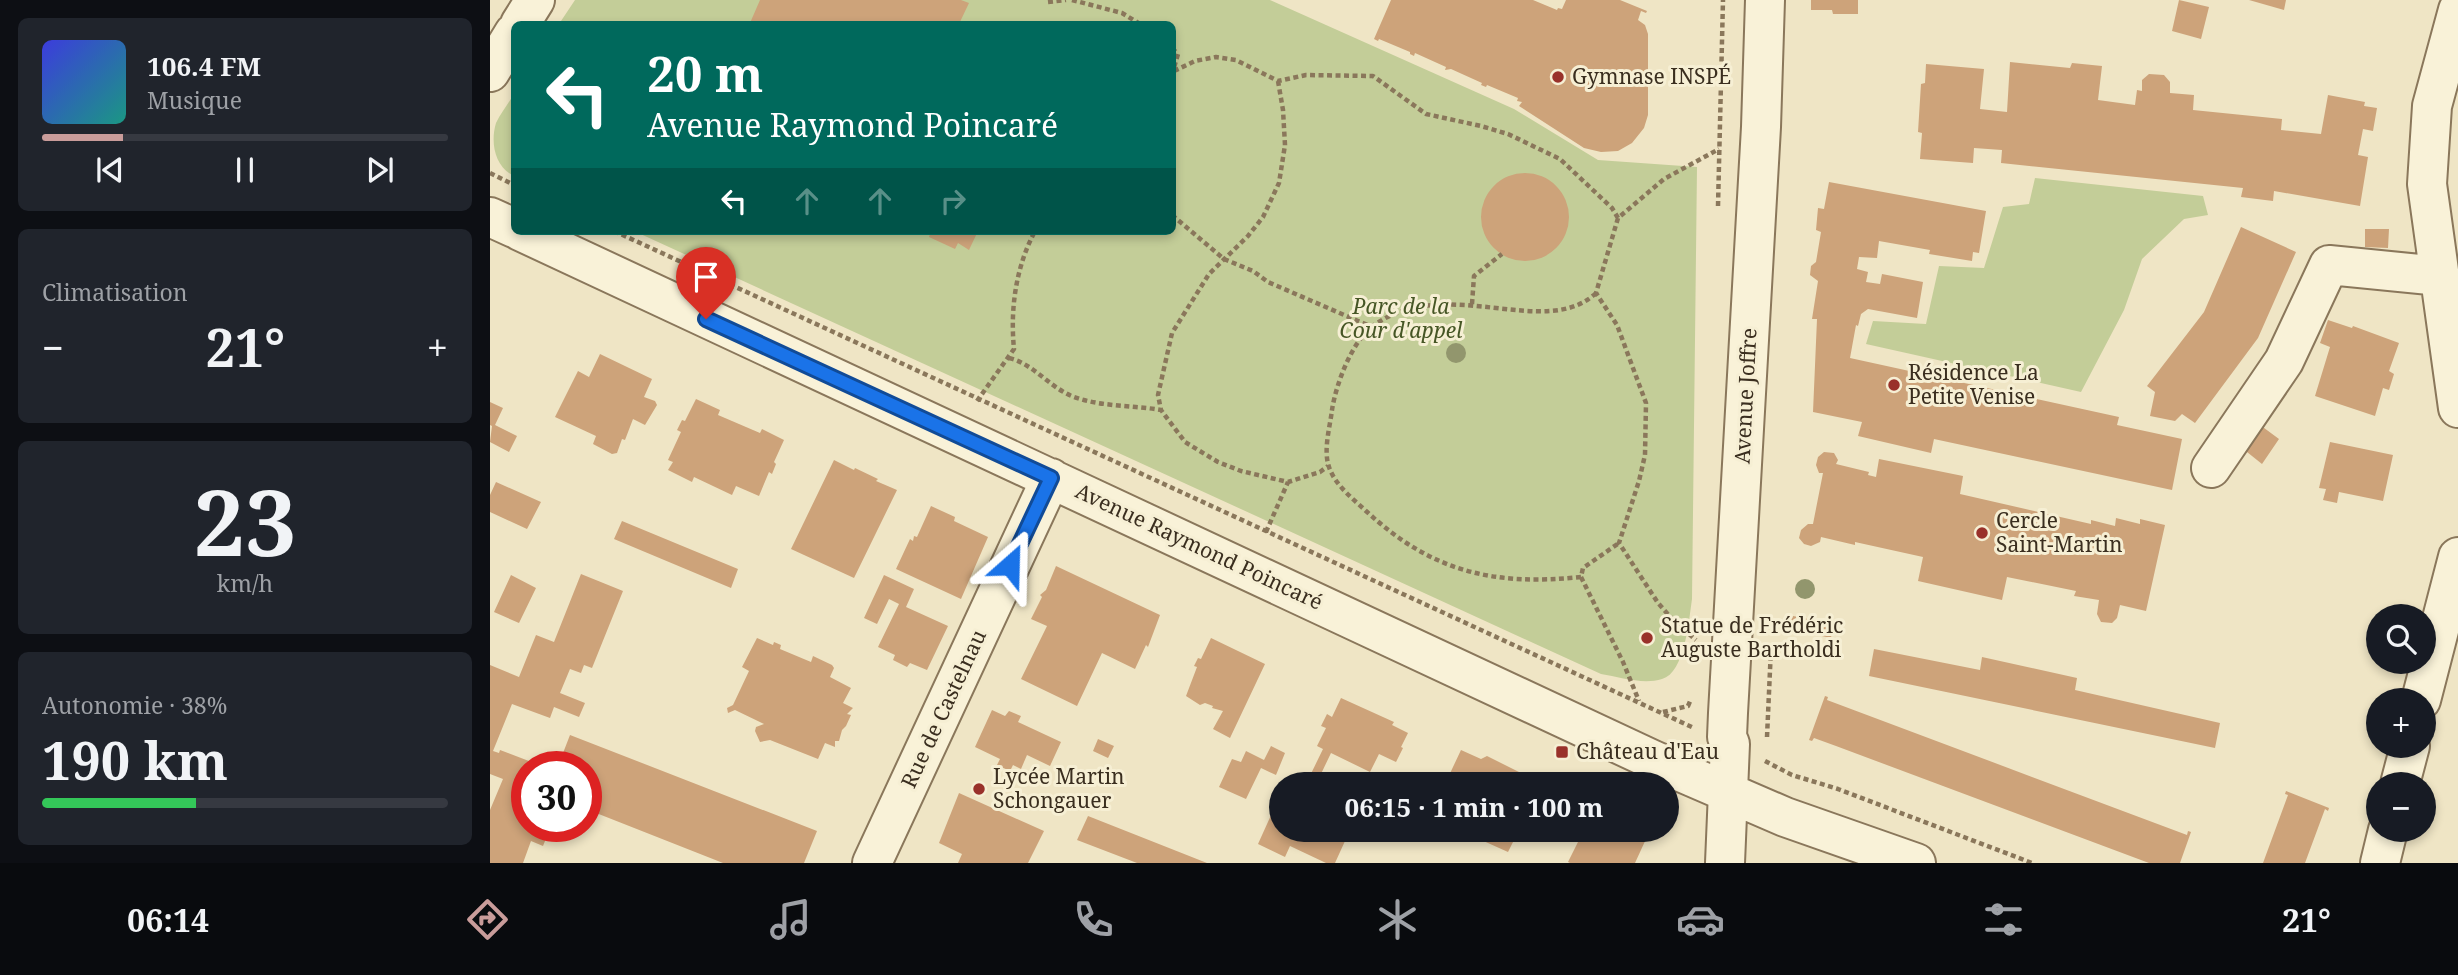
<!DOCTYPE html>
<html lang="fr">
<head>
<meta charset="utf-8">
<style>
	body { margin:0; font-family:"Noto Serif",serif; background:#20242c; color:#f1f3f6; height:100vh; display:flex; flex-direction:column; font-size:26px; white-space:nowrap }
	* { box-sizing:border-box; margin:0 }
	p { font-size:23px; color:#9ea1a6 }
	.icon { flex:none; width:38px; height:38px; fill:none; stroke:currentColor; stroke-width:2; stroke-linecap:round; stroke-linejoin:round }
	.map { position:relative; flex:1; overflow:hidden }
	.drawer { display:flex; flex-direction:column; gap:18px; padding:18px; background:#0d0f14; width:490px }
	.drawer>* { flex:none }
	.banner { position:absolute; left:21px; top:21px; width:665px; height:214px; border-radius:10px; box-shadow:0 4px 10px #0003; background:#00695c; color:#fff; overflow:hidden }
	.buttons { position:absolute; left:1876px; top:604px; display:grid; gap:14px }
	.buttons a { display:grid; place-items:center; width:70px; height:70px; border-radius:50%; background:#171b24; box-shadow:0 4px 10px #0003; font-size:35px }
	.speed { position:absolute; left:21px; top:751px; display:flex; gap:14px; font-size:35px; font-weight:700; text-align:center }
	.speed>* { display:grid; place-content:center; width:91px; height:91px; border-radius:50%; background:#171b24; box-shadow:0 4px 10px #0003; line-height:1 }
	.speed .limit { border:10px solid #d22; background:#fff; color:#111 }
	.pin { position:absolute; display:grid; place-items:center; width:60px; height:60px; color:#fff; margin:-72px -30px; border-radius:50% 50% 50% 0; rotate:-45deg; box-shadow:0 0 7px #0007 }
	.pin .icon { rotate:45deg }
	.me { position:absolute; width:77px; margin:-38px; rotate:25deg; stroke-linejoin:round; filter:drop-shadow(0 0 5px #0008) }
	.turn { display:flex; align-items:center; gap:24px; height:147px; padding:0 21px; font-size:32px }
	.turn .icon { width:91px; height:91px; stroke-width:2.5 }
	.turn b { display:block; font-size:49px; line-height:60px }
	.lanes { display:flex; align-items:center; height:66px; padding:0 21px; background:#0003; justify-content:center; gap:35px; direction:ltr }
	.lanes .off { opacity:.35 }
	.big { font-size:52px; font-weight:700; line-height:1.1 }
	.drawer .tile { flex:1; display:flex; flex-direction:column; justify-content:center; gap:10px; min-width:0; padding:0 24px; border-radius:10px; background:#20242c }
	.drawer .dial { align-items:center; gap:0 }
	.dial b { font-size:91px; line-height:1 }
	.song { display:flex; align-items:center; gap:21px }
	.cover { width:84px; height:84px; border-radius:10px; background:linear-gradient(135deg,hsl(240 70% 55%),hsl(170 70% 35%)) }
	.played { height:7px; border-radius:4px; background:linear-gradient(90deg,#c99c9a 20%,#363941 20%) }
	.keys { display:flex; justify-content:space-around; direction:ltr }
	.heat { display:flex; justify-content:space-between; align-items:center; font-size:38px; direction:ltr }
	.charge { height:10px; border-radius:5px; background:linear-gradient(90deg,#34c759 38%,#363941 0) }
	.trip { position:absolute; left:779px; top:772px; width:410px; height:70px; border-radius:35px; background:#171b24; box-shadow:0 4px 10px #0003; font-weight:700; line-height:70px; text-align:center }
	.tab-bar { display:flex; height:112px; justify-content:space-around; align-items:center; background:#090b0e; color:#9ea1a6 }
	.tab-bar .icon { width:49px; height:49px }
	.tab-bar .selected { color:#c99c9a }
	.tab-bar b { font-size:32px; color:#f1f3f6 }
	main { display:flex; flex:1; min-height:0 }
	.map>svg:first-child { display:block }
	.green { fill:#c3cd98 }
	.building { fill:#cda37a }
	.lines { fill:none; stroke-linecap:round; stroke-linejoin:round }
	.minor-casing { stroke:#8a775b; stroke-width:42 }
	.path { stroke:#8a775b; stroke-width:4.5; stroke-dasharray:5 3.5; stroke-linecap:butt }
	.minor { stroke:#f9f2d8; stroke-width:38 }
	.tree { fill:#92966d }
	.route-casing { stroke:#114b97; stroke-width:18 }
	.route { stroke:#1a73e8; stroke-width:12 }
	.poi-dot { fill:#99312a; stroke:#f6efd4; stroke-width:2.5 }
	.labels { text-anchor:middle; stroke-width:6; stroke-linejoin:round; paint-order:stroke }
	.poi-label { font-size:21px; fill:#3a2e1f; stroke:#f6efd4; text-anchor:start }
	.park-label { font-size:21px; font-style:italic; fill:#465625; stroke:#f6efd4 }
	.street-label { font-size:21px; fill:#3a2e1f; stroke:#f6efd4 }
</style>
</head>
<body>
<main>
<section class="drawer">
<div class="tile">
<div class="song"><i class="cover"></i><div><b>106.4 FM</b><p>Musique</p></div></div>
<div class="played"></div>
<div class="keys"><svg class="icon" aria-label="previous" viewBox="0 0 24 24"><path d="M18 5L8 12l10 7zM5 5v14"/></svg><svg class="icon" aria-label="pause" viewBox="0 0 24 24"><path d="M8 5v14M16 5v14"/></svg><svg class="icon" aria-label="next" viewBox="0 0 24 24"><path d="M6 5l10 7-10 7zM19 5v14"/></svg></div>
</div>
<div class="tile"><p>Climatisation</p>
<div class="heat"><a>−</a><b class="big">21°</b><a>+</a></div>
</div>
<div class="tile dial"><b>23</b><p>km/h</p></div>
<div class="tile"><p>Autonomie · 38%</p><b class="big">190 km</b><div class="charge"></div></div>
</section>
<div class="map">
<svg width="1968" height="863" viewBox="0 0 1968 863">
	<rect width="100%" height="100%" fill="#efe5c5"/>
	<!-- green -->
	<path class="green" d="M85,0h695l244,109 84,51 99,7 -5,432c-3,20 -7,74 -30,80 -19,6 -42,-2 -61,-5l-967,-443h538v-207h-613z
		M24,94v82c-19,-9 -24,-33 -18,-53 5,-10 12,-19 18,-29z
		M1545,178l168,18 5,19 -24,4 -42,40 -18,51 -43,82 -215,-48 7,-23 53,3 13,-58 45,2 19,-61 26,-3z"/>
	<!-- building -->
	<path class="building" d="M270,0h201l8,3 -10,21h-207l-2,-1z
		M901,0h142l24,10 1,-2 4,1 4,-9h54l27,11 -1,2 -5,-2 -3,9 7,5 3,9v81l-4,13 -12,15 -14,8 -17,1 -17,-4 -65,-42 3,-4 -5,-1 1,-3 -31,-13 -1,2 -5,-2 1,-2 -31,-14 -6,1 1,-3 -31,-14 -1,3 -4,-2v-2l-31,-13 -1,2 -4,-2z
		M1321,0h47v14h-25l-1,-4h-21z
		M1689,0l30,7 -8,32 -29,-8z
		M1759,0h37l-2,10z
		M1520,62l60,6 2,-5 30,3 -4,34 37,5 2,-15 5,1v-11l7,-6 15,1 6,7v11l24,2 -1,15 89,9 -1,11 40,4 7,-39 37,7 -1,4 13,2 -4,23 -10,-2 -5,26 10,2 -8,49 -86,-15 -1,10 -32,-4 2,-9 -242,-25 1,-13 -28,-2 -1,15 -53,-4 2,-26 -4,-1 3,-48 4,-1 1,-19 58,5 -4,40 27,3z
		M991 217a44 44 0 1 1 88 0a44 44 0 1 1-88 0Z
		M1339,182l157,29 -7,42 -6,-1 -1,9 -43,-7 1,-4 -51,-9 -2,17 -18,-1 -2,12 11,3 -2,10 14,2 2,-10 41,8 -6,36 -49,-9 -7,5 -3,12 -2,-1 -6,33 269,59 -2,8 65,14 -10,51 -238,-51 -3,14 -73,-17 4,-14 -49,-10 4,-93h-5l6,-38 -8,-6 1,-9 5,-4 5,-30 -5,-2 2,-22 6,1z
		M1751,227l55,25 -38,86 -63,85 -13,-9 -7,7 -25,-5 5,-24 -8,-6 57,-74z
		M1875,229h24l-1,19 -23,-1z
		M441,231h47l-9,19 -11,-7 -3,6 -26,-12z
		M1838,320l24,8 1,-2 46,17 -10,28 5,3 -5,16 -6,-2 -8,28 -60,-20 15,-49 -10,-4z
		M110,354l52,25 -8,18 11,4 2,4 -12,20 -12,-6 -8,21 -3,-1 -5,14 -5,1 -19,-10 3,-8 -41,-19 23,-46 11,6z
		M206,399l24,11 -2,5 42,18 2,-4 22,11 -10,22 2,2 -4,10 -3,-2 -10,24 -23,-10 -4,9 -38,-18 -2,5 -24,-12 5,-8 -5,-2 13,-28 -4,-2 5,-10 3,1z
		M0,402l13,6 -8,17 22,11 -8,16 -19,-10 2,-16 -2,-1z
		M1766,422l23,17 -17,25 -25,-20z
		M1840,442l63,13 -10,46 -44,-9 -2,11 -14,-3 3,-11 -7,-1z
		M1334,452l10,1 4,7 -2,4 33,8 -1,3 8,2 3,-18 84,17 -3,18 131,30v-4l24,6 1,-8 24,6v-5l25,6 -19,86 -26,-6 -3,13 -5,5 -11,-1 -4,-8 2,-14 -25,-4 2,-5 -69,-14 -5,23 -84,-19 5,-24 -68,-15v3l-34,-8 -1,5 -9,4 -7,-2 -5,-6 2,-8 7,-6h5l10,-51h-4l-3,-8 2,-8z
		M344,460l20,10 1,-2 23,11 -2,2 21,9 -43,88 -63,-29z
		M6,482l45,20 -14,27 -37,-17v-17z
		M441,506l24,11 -1,4 34,16 -27,62 -65,-30 14,-30 3,2 1,-5 3,1z
		M132,521l116,48 -7,19 -117,-49z
		M566,566l104,49 -12,32 -2,-2 -11,24 -33,-16 -25,53 -56,-27 26,-53 -16,-7 11,-22 -2,-2 6,-5z
		M91,574l42,17 -31,77 -8,-3 -3,8 -11,-4 -10,24 25,10 -6,14 -25,-10 -4,11 -38,-14 -19,47 6,2 1,-3 42,16h-15v60h24l-8,20 -12,-5 -8,22h-33v-53l13,-31 -13,-5v-109l29,12 17,-42 18,7z
		M21,575l25,13 -17,35 -25,-11z
		M394,575l30,14 -8,18 42,19 -21,44 -17,-7 -3,4 -14,-7 2,-5 -17,-8 21,-43 -10,-5 -12,25 -13,-6z
		M1298,615l45,9 -2,14 -46,-10z
		M267,638l16,7 1,-3 7,3 -1,4 31,13 2,-6 19,9 2,3 -4,9 21,11 -8,15 10,5 -6,6 4,1 -5,11 -4,4 -3,11h-4v6l-10,-4 -7,16 -48,-19 -10,2 -5,-11 1,-4 8,-3 -29,-14 -7,3 -1,-5 6,-3 16,-34 -7,-4z
		M721,638l54,26 -35,74 -17,-9 10,-18 -11,-3 1,-2 -8,-3 -5,2 -14,-9 11,-29 -3,-1 4,-8 3,1z
		M1384,649l106,21 2,-13 95,21 -2,12 145,33 -5,25 -346,-72z
		M1335,696l3,1 -1,3 360,135 1,-4 3,1 -11,31h-31l-313,-117 -22,-8 -2,3 -3,-1z
		M851,698l53,24 -2,3 16,8 -7,14 2,1 -7,14 -17,-8 -9,18 -39,-19 -11,23 18,8h-32l17,-35 -6,-3 9,-18 -5,-2 6,-12 5,3z
		M502,710l13,6 4,-5 12,5 -3,6 43,20 -11,24 -23,-11 -6,14 -8,-4 -3,6 -13,-6 3,-6 -25,-12z
		M80,735l247,96 -13,32h-81l-137,-54v-43h-28z
		M608,739l16,7 -6,12 -15,-7z
		M781,746l14,7 -9,22 -15,-7 -15,31 -27,-12 13,-28 9,3 5,-11 18,9z
		M971,750l20,9 6,-3 32,16v5l16,7h-90z
		M1796,791l43,17 -1,3 -3,-2 -20,54h-42l25,-68 -3,-1z
		M469,793l85,38 -16,32h-70l4,-9 -23,-11z
		M791,793v37h69l-15,33h-9l-36,-17 -5,11 -27,-13z
		M598,816l119,47h-70l-60,-23z
		M969,830h60l-11,22z
		M1094,830h42l20,9 -11,24h-65l-2,-1z"/>
	<g class="lines">
		<defs>
			<path id="minor" d="M1968,10l-26,96 -5,78 31,224
				M30,24l15,-24
				M0,72l24,-39
				M0,217l24,11
				M30,231l1133,529 132,57 131,46
				M1721,468l73,-107 45,-96 111,11
				M1931,700l37,-143
				M1910,784l10,-38
				M382,863l179,-385
				M1235,863l5,-119 -3,-7 1,-24 33,-586 4,-127
				M1890,863l8,-33"/>
		</defs>
		<!-- minor casing -->
		<use href="#minor" class="minor-casing"/>
		<!-- path -->
		<path class="path" d="M582,0l50,13 18,11
			M558,2l18,-2
			M549,22l1,2
			M682,48l6,6 -5,17
			M684,71l21,-10 21,-4 20,3 42,21 28,-6 67,1 53,38 55,12 27,8 52,25 52,49 6,10 46,-39 55,-30
			M788,81l5,29 2,35 -6,38 -16,34 -15,19 -39,38 -37,59 -14,62 3,15 24,32 33,20 23,9 47,11 32,-10 8,-6
			M0,173l24,12
			M1228,206l5,-206
			M682,215l52,44 29,12 15,11 104,45
			M1128,218l-22,75 21,32 29,78 -1,52 -6,26 -20,62 39,60 15,17 23,20
			M124,231l1080,497
			M1106,293c-50,48 -152,-20 -223,33 -21,15 -37,58 -41,84 -2,17 -9,40 -3,57 6,18 24,32 37,44 66,61 127,75 215,66l2,-9 36,-25
			M982,304l2,-28 28,-22
			M519,358c25,6 41,30 65,39 28,10 58,8 87,13
			M487,401l37,-52c-4,-41 2,-82 21,-118
			M776,532l22,-50
			M1091,577l42,85 16,39
			M1173,712l25,-6 3,-7
			M1277,737l4,-89
			M1275,761l27,14 46,14 194,74"/>
		<!-- minor -->
		<use href="#minor" class="minor"/>
	</g>
	<!-- trees -->
	<g class="tree">
		<circle cx="966" cy="353" r="10"/>
		<circle cx="1315" cy="589" r="10"/>
	</g>
	<g class="lines">
		<defs>
			<path id="route" d="M216,319l345,159 -41,87"/>
		</defs>
		<!-- route casing -->
		<use href="#route" class="route-casing"/>
		<!-- route -->
		<use href="#route" class="route"/>
	</g>
	<!-- markers -->
	<g class="poi-dot">
		<circle cx="1068" cy="77" r="7"/>
		<circle cx="1404" cy="385" r="7"/>
		<circle cx="1492" cy="533" r="7"/>
		<circle cx="1157" cy="638" r="7"/>
		<rect x="1065" y="745" width="14" height="14" rx="3.5"/>
		<circle cx="489" cy="789" r="7"/>
	</g>
	<g class="labels">
		<!-- poi labels -->
		<g class="poi-label">
			<text x="1082" y="84">Gymnase INSPÉ</text>
			<text x="1418" y="380">Résidence La<tspan x="1418" dy="24">Petite Venise</tspan></text>
			<text x="1506" y="528">Cercle<tspan x="1506" dy="24">Saint-Martin</tspan></text>
			<text x="1171" y="633">Statue de Frédéric<tspan x="1171" dy="24">Auguste Bartholdi</tspan></text>
			<text x="1086" y="759">Château d'Eau</text>
			<text x="503" y="784">Lycée Martin<tspan x="503" dy="24">Schongauer</tspan></text>
		</g>
		<!-- park labels -->
		<g class="park-label">
			<text x="911" y="314">Parc de la<tspan x="911" dy="24">Cour d'appel</tspan></text>
		</g>
		<!-- street labels -->
		<g class="street-label">
			<text transform="translate(1256 396) rotate(-87)" y="7">Avenue Joffre</text>
			<text transform="translate(709 547) rotate(25)" y="7">Avenue Raymond Poincaré</text>
			<text transform="translate(454 709) rotate(-65)" y="7">Rue de Castelnau</text>
		</g>
	</g>
</svg>
<div class="buttons">
<a><svg class="icon" aria-label="search" viewBox="0 0 24 24"><circle cx="10" cy="10" r="6"/><path d="M15 15l6 6"/></svg></a>
<a>+</a>
<a>−</a>
</div>
<div class="speed"><div class="limit">30</div></div>
<div class="pin" style="left:216px;top:319px;background:#d93025"><svg class="icon" aria-label="arrive" viewBox="0 0 24 24"><path d="M6 21V4h12l-3 4 3 4H6"/></svg></div>
<svg class="me" style="left:520px;top:565px" viewBox="-20 -20 40 40"><path d="M0-17L14 15 0 8-14 15z" fill="#1a73e8" stroke="#fff" stroke-width="4"/></svg>
<div class="trip">06:15 · 1 min · 100 m</div>
<div class="banner">
<div class="turn"><svg class="icon" aria-label="left" viewBox="0 0 24 24"><path d="M17 20v-9H6M10 6l-5 5 5 5"/></svg><div><b>20 m</b>Avenue Raymond Poincaré</div></div>
<div class="lanes"><svg class="icon" aria-label="left" viewBox="0 0 24 24"><path d="M17 20v-9H6M10 6l-5 5 5 5"/></svg><svg class="icon off" aria-label="ahead" viewBox="0 0 24 24"><path d="M12 20V5M6 11l6-6 6 6"/></svg><svg class="icon off" aria-label="ahead" viewBox="0 0 24 24"><path d="M12 20V5M6 11l6-6 6 6"/></svg><svg class="icon off" aria-label="right" viewBox="0 0 24 24"><path d="M7 20v-9h11M14 6l5 5-5 5"/></svg></div>
</div>
</div>
</main>
<nav class="tab-bar">
<b>06:14</b>
<svg class="icon selected" aria-label="directions" viewBox="0 0 24 24"><path d="M12 3l9 9-9 9-9-9zM9 14v-3h6M13 9l2 2-2 2"/></svg>
<svg class="icon" aria-label="music" viewBox="0 0 24 24"><path d="M9 18V5l10-2v13"/><circle cx="6" cy="18" r="3"/><circle cx="16" cy="16" r="3"/></svg>
<svg class="icon" aria-label="phone" viewBox="0 0 24 24"><path d="M5 4h4l2 5-3 2q2 4 5 5l2-3 5 2v4C11 20 4 13 5 4z"/></svg>
<svg class="icon" aria-label="climate" viewBox="0 0 24 24"><path d="M12 3v18M4 7l16 10M4 17L20 7"/></svg>
<svg class="icon" aria-label="car" viewBox="0 0 24 24"><path d="M5 17H2v-5l4-1 3-4h7l3 4 3 1v5h-3M9 17h6M6 11h13"/><circle cx="7" cy="17" r="2"/><circle cx="17" cy="17" r="2"/></svg>
<svg class="icon" aria-label="filters" viewBox="0 0 24 24"><path d="M4 7h16M4 17h16"/><circle cx="9" cy="7" r="2"/><circle cx="15" cy="17" r="2"/></svg>
<b>21°</b>
</nav>
</body>
</html>
